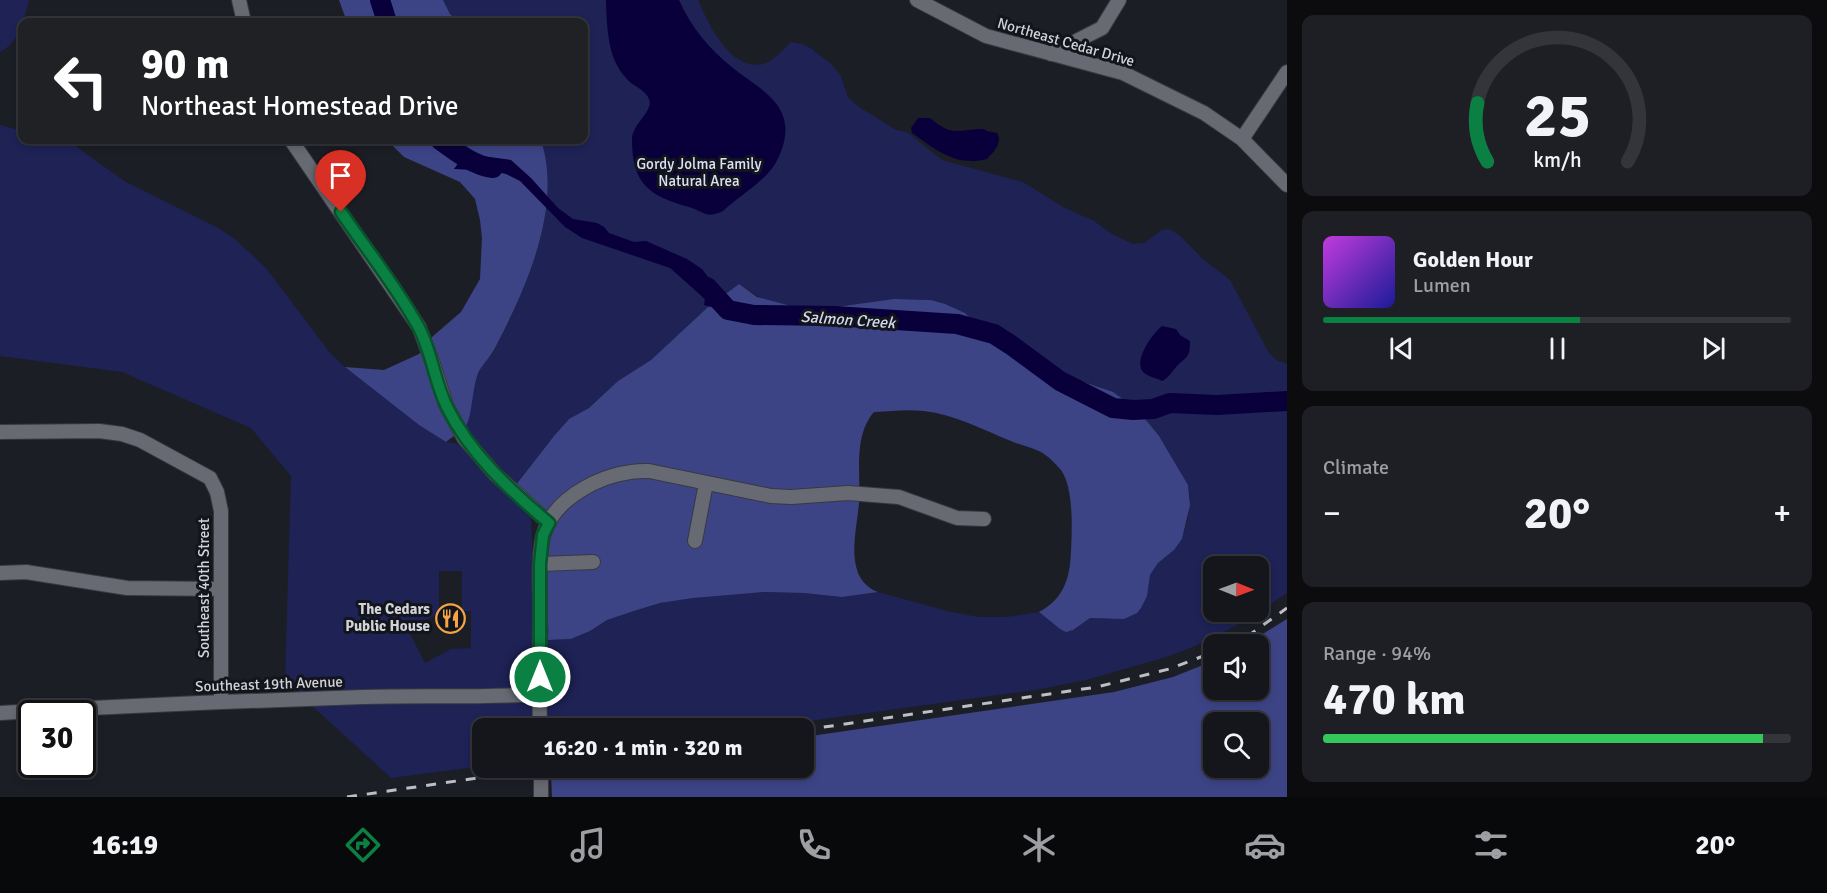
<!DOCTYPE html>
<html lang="en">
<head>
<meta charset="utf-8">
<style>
	body { margin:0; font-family:Signika,sans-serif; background:#1e1f25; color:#f1f3f6; height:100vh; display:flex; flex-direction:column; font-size:22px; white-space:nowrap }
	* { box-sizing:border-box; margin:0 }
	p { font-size:20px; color:#9d9fa3 }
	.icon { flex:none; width:33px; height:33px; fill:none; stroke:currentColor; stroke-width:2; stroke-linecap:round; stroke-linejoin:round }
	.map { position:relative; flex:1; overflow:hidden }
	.sheet { display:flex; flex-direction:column; gap:15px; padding:15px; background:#0c0c0f; width:540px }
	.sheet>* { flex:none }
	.top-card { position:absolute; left:18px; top:18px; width:570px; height:126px; border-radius:12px; box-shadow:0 3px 9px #0003,0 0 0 2px #34353b; background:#202124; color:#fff; overflow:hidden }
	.needle { width:39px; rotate:91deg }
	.tools { position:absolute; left:1203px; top:556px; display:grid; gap:12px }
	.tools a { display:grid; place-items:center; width:66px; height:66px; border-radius:12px; background:#15161c; box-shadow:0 3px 9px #0003,0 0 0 2px #34353b; font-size:30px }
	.speed { position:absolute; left:18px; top:700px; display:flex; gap:12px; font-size:30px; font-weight:700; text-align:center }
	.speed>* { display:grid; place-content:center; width:78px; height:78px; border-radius:50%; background:#15161c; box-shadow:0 3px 9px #0003,0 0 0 2px #34353b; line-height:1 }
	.speed .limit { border:3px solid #111; border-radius:9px; background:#fff; color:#111 }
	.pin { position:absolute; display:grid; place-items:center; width:51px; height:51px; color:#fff; margin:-62px -26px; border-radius:50% 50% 50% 0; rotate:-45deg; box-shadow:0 0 6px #0007 }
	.pin .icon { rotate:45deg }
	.me { position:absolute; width:66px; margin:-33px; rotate:0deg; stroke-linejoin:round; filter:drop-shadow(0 0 4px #0008) }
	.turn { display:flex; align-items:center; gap:21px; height:126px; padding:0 24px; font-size:27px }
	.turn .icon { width:78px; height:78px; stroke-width:2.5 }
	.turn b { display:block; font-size:42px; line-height:51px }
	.big { font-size:45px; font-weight:700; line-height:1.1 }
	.sheet .widget { flex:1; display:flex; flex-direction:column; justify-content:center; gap:9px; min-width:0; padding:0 21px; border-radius:12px; background:#1e1f25 }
	.sheet .dial { align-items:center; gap:0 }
	.dial svg { height:156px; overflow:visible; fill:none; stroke:#34353b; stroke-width:7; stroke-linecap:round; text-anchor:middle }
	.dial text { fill:#f1f3f6; stroke:none }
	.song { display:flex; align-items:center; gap:18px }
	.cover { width:72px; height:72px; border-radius:9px; background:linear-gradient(135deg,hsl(290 70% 55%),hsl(240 70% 35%)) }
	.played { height:6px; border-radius:3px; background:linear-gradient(90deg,#0b8043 55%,#34353b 55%) }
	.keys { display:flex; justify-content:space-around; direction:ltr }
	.heat { display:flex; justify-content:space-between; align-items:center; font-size:33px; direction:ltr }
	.charge { height:9px; border-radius:4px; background:linear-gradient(90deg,#34c759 94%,#34353b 0) }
	.trip { position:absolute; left:472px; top:718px; width:342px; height:60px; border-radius:12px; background:#15161c; box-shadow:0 3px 9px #0003,0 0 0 2px #34353b; font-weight:700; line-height:60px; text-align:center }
	.menu { display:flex; height:96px; justify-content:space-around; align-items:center; background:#08090b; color:#9d9fa3 }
	.menu .icon { width:42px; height:42px }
	.menu .current { color:#0b8043 }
	.menu b { font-size:27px; color:#f1f3f6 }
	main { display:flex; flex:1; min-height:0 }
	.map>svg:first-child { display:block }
	.green { fill:#1e2255; fill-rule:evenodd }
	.forest { fill:#3c4486; fill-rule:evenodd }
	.water { fill:#09003b }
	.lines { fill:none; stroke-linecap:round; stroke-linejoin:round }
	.river { stroke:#09003b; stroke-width:20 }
	.minor-casing { stroke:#38393f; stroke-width:16 }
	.minor { stroke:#676a73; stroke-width:14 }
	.rail { stroke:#bebfc5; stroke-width:3; stroke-dasharray:10 10; stroke-linecap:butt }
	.route-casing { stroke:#07532c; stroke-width:15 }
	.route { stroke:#0b8043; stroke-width:10 }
	.labels { text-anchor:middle; stroke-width:6; stroke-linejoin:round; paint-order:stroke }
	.street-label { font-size:15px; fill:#d2d3d9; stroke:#13151c }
	.park-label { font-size:15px; fill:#dde1f5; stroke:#13151c }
	.poi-label { font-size:15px; font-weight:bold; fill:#d2d3d9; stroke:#13151c; text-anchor:end }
	.water-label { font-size:16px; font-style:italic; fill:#d5d9ed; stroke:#13151c }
</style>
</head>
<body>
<main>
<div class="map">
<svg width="1287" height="797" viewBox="0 0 1287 797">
	<rect width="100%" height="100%" fill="#1c1e26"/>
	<!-- green -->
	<path class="green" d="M0,0h29c-5,19 -9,42 -29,52z
		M443,0h255c11,25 34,75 68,63 10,-4 17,-14 25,-21l11,2 10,5 19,15 9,10 8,23 8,8 40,25 11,2 35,28 81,22 40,25 31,14 18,13 21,10 11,-1 18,-13 7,-1 10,6 24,24 27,21 39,73 9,8 9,3v229l-42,28 -52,26 -27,10 -80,23 -51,10 -284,39h-268v37l-92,12 -106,-97 6,-205 -40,-48 -129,-56 -122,-16v-231l22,6v9h33l20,6 51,36 92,46 17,11 31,29 64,85 15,14 74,58 27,17 14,2 4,-6c4,-20 6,-49 15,-67 4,-8 12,-14 16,-22 31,-59 68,-143 46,-209h43v-118h-125l-9,-8zM739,284l25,16 27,6 45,1 58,-8 37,1 14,4 19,9 19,18 42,27 13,8 62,21 46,33 13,16 29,49 2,13 -2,20 -6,21 -8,11 -16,13 -8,12 -3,21 -36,23 -21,-1 -17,12 -6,1 -7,-2 -21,-17 -33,5h-27l-28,-5 -73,-20 -36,5 -38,-4 -40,-1 -57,4 -47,7 -53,17 -17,11 -19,8 -35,2 -5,-123 -22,-25 45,-57 15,-17 20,-11 29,-27 33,-21 57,-53zM1214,567h44v45h-44zM439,571h23v40h9v37l-20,1 -26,14 -17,-33 31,-17z"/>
	<!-- forest -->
	<path class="forest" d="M339,0h104l7,14 9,8h-112z
		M387,140h154c22,67 -15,149 -46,208 -4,8 -11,15 -16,23 -7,15 -6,39 -12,53 -4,7 -15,13 -21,18l-27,-17 -74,-58 39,3 35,-16 13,-17 29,-25 19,-33 2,-41 -2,-18 -5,-21 -15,-17 -56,-25z
		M739,284l18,13 34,9 45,1 58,-8 37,1 14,4 20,9 18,18 55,35 75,26 18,13 15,15 13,16 29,49 2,20 -8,34 -8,11 -16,13 -8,12 -3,21 -6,12 -4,5 -13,6 -34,-1 -17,12 -7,2 -6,-3 -21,-17c25,-13 31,-34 32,-61 1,-21 3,-63 -10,-81 -5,-6 -13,-14 -20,-18 -10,-5 -21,-7 -30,-11 -28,-11 -57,-27 -87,-30 -17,-2 -33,0 -50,1 -21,24 -13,62 -15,91 -2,23 -9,48 -1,70 4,9 11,16 20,19l-36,5 -38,-4 -40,-1 -71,6 -33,5 -26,8 -27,9 -17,11 -19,8 -23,1c2,-37 -10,-81 8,-115l-41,-39 39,-50 15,-17 20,-11 29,-27 33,-21 57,-53z
		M1287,619v178h-735l-1,-24 36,-5h217v-31l310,-45 59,-15 40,-16 1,29h44v-45h-13zM1214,723h44v45h-44z"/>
	<!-- water -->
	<path class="water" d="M606,0h73c12,27 31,50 54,68 16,13 43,27 50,48 6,16 0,34 -8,48 -12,19 -36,32 -52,47 -17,8 -18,1 -34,-4 -40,-11 -57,-23 -57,-68 0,-15 22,-28 17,-40 -4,-10 -17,-13 -23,-21 -19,-20 -19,-52 -20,-78z
		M918,118h12c24,20 27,11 54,11l3,2 10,2c6,9 -3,19 -10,26 -31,8 -51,-9 -75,-26l-1,-5z
		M482,156l29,4 20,18 27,30 15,11 24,4 7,4 5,6 25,9 12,-1 41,18 15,10 18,24 5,18 -21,-6 1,-6 -35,-31 -88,-30 -17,-11 -45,-46 -14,-7 -13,-3 -39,-2 5,-7z
		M1162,326l14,3 4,6 10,6c0,17 -3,15 -13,25 -6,6 -7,11 -15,15 -5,-3 -13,-4 -18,-8 -12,-11 8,-39 18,-47z"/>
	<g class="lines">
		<!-- river -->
		<path class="river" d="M380,0l7,22
			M440,140c15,11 34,26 53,28
			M707,287l21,23 26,5 80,1 123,8 37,10 17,11 49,36 53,27 20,2 20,-1 17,-6 47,2 70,-4"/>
		<defs>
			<path id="minor" d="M239,0l5,22
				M917,0l69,36 137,37 81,40 38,26 45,46
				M1051,54l51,-26 17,-28
				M1242,139l45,-67
				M291,140l128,187 14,37 13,41 18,33 31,36 54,49
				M0,432l99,-1 23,3 18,6 70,38 7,14 4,19v190
				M695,541l11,-58
				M540,564l53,-2
				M0,573l26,-1 101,16 94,1
				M0,713c121,-7 242,-12 363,-16 59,-2 118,1 177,-3
				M540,729c-1,-41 0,-83 0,-124 0,-22 -2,-47 3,-69 11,-41 67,-67 106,-65l122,25 20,1 57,-4 51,4 58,21 27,1
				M541,768v29"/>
		</defs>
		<!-- minor casing -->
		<use href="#minor" class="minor-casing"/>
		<!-- minor -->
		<use href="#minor" class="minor"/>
		<!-- rail -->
		<path class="rail" d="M1229,645l23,-12 35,-25
			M804,730l293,-43 72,-18 45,-17
			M347,797l199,-29"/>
	</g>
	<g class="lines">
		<defs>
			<path id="route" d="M341,212c25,37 55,74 77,114 14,25 16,55 29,81 23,47 63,83 102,116l-6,12 -3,29v113"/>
		</defs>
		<!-- route casing -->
		<use href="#route" class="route-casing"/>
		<!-- route -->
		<use href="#route" class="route"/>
	</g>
	<!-- icons -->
	<defs>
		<symbol id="restaurant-ring" viewBox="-11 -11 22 22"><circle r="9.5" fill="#13151c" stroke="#f5a345" stroke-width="1.5"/><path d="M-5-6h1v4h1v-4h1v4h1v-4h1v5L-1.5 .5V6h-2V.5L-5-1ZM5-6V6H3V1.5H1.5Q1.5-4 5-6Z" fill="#f5a345"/></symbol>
	</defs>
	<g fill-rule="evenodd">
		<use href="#restaurant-ring" x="434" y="602" width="33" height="33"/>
	</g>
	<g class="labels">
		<!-- street labels -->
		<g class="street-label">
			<text transform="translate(1066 42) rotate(16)" y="5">Northeast Cedar Drive</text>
			<text transform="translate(204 588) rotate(-90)" y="5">Southeast 40th Street</text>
			<text transform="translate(269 684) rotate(-2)" y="5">Southeast 19th Avenue</text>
		</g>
		<!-- park labels -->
		<g class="park-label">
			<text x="699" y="169">Gordy Jolma Family<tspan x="699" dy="17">Natural Area</tspan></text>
		</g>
		<!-- poi labels -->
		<g class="poi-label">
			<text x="430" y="614">The Cedars<tspan x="430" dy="17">Public House</tspan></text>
		</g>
		<!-- water labels -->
		<g class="water-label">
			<text transform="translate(848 319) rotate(4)" y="6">Salmon Creek</text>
		</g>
	</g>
</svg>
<div class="tools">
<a><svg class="needle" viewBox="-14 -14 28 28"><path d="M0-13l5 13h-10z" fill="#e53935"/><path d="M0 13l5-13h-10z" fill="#9d9fa3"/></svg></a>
<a><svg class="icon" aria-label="sound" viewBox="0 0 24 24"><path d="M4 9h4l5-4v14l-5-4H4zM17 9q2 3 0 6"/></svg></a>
<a><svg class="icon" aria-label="search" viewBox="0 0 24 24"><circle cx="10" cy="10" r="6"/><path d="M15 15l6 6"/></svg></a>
</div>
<div class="speed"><div class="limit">30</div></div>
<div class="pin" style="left:341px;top:212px;background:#d93025"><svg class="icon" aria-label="arrive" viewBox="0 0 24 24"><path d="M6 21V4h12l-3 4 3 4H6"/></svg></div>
<svg class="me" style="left:540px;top:677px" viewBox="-20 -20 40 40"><circle r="17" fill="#0b8043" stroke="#fff" stroke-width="3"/><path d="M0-11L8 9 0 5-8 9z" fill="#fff"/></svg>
<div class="trip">16:20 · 1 min · 320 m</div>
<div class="top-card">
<div class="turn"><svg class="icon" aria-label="left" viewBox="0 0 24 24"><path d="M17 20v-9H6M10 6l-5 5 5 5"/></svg><div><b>90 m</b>Northeast Homestead Drive</div></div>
</div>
</div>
<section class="sheet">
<div class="widget dial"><svg viewBox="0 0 100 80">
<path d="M14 69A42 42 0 1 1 86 69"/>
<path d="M14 69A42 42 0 0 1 9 39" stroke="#0b8043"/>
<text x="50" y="56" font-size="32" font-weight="700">25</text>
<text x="50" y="72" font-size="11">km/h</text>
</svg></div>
<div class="widget">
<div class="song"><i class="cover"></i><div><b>Golden Hour</b><p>Lumen</p></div></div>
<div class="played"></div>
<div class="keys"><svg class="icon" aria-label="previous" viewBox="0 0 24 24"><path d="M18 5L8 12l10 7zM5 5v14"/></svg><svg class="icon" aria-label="pause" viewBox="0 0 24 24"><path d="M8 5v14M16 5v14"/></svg><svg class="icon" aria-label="next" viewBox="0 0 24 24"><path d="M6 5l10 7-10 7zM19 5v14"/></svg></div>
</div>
<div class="widget"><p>Climate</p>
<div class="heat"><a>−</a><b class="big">20°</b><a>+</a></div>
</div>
<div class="widget"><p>Range · 94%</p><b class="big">470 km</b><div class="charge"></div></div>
</section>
</main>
<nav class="menu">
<b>16:19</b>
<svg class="icon current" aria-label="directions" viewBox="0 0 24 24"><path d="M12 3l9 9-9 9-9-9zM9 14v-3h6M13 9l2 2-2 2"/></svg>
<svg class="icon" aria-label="music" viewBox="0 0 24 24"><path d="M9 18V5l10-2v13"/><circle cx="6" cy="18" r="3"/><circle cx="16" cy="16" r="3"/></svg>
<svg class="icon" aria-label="phone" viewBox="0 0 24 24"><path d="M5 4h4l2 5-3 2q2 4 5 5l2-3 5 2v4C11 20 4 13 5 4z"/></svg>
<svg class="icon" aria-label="climate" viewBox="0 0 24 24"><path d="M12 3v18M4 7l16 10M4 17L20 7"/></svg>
<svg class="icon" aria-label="car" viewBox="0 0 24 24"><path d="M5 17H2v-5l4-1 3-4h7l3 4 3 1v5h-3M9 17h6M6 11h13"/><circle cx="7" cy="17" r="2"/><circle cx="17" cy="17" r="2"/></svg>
<svg class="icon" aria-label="filters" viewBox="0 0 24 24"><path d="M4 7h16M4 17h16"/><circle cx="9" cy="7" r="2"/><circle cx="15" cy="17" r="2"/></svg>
<b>20°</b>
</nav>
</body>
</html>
